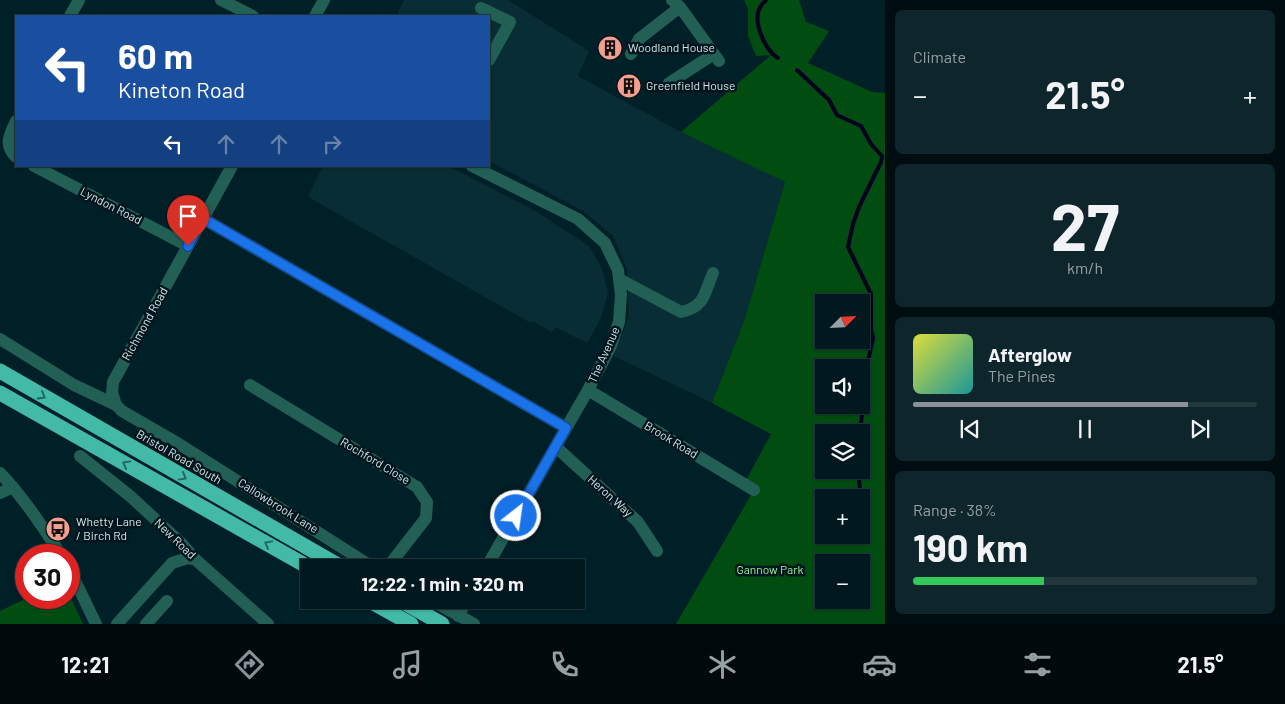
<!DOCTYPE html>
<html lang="en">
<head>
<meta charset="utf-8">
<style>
	body { margin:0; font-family:Barlow,sans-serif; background:#0e252b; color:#f1f3f6; height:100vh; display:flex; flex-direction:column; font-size:19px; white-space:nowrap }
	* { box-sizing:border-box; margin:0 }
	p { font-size:16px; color:#95a0a4 }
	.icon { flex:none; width:28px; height:28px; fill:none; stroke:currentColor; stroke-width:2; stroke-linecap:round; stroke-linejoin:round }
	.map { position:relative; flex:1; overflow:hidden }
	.details { display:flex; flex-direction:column; gap:10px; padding:10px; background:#000d10; width:400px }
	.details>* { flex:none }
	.hud { position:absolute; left:15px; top:15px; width:475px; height:152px; border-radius:0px; box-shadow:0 1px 4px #0004,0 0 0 1px #22373c; background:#1a4fa0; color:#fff; overflow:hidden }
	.needle { width:32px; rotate:66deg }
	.tools { position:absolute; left:815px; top:294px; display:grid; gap:10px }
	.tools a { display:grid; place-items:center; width:55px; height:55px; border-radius:0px; background:#00181e; box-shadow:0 1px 4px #0004,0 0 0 1px #22373c; font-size:25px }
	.speed { position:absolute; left:15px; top:544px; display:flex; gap:10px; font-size:25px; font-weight:700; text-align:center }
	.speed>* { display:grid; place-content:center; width:65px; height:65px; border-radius:50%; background:#00181e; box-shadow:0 1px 4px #0004,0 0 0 1px #22373c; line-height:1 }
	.speed .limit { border:8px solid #d22; background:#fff; color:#111 }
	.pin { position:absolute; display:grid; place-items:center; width:42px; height:42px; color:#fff; margin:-51px -21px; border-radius:50% 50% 50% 0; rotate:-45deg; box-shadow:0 0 5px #0007 }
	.pin .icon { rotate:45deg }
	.me { position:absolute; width:55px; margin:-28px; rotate:30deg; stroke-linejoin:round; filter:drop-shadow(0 0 4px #0008) }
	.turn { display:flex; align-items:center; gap:18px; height:105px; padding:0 20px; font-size:22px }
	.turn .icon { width:65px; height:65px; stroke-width:2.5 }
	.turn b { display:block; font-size:35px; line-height:42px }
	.lanes { display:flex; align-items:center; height:48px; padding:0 20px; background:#0003; justify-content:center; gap:25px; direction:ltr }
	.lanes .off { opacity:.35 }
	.big { font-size:38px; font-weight:700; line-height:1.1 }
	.details .widget { flex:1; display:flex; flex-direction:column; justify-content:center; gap:8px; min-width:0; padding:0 18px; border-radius:8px; background:#0e252b }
	.details .dial { align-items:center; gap:0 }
	.dial b { font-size:65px; line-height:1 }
	.song { display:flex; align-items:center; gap:15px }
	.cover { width:60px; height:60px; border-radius:8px; background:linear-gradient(135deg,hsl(60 70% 55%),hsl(180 70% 35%)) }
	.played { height:5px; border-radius:2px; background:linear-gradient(90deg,#8c9099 80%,#22373c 80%) }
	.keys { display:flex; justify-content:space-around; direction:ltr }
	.heat { display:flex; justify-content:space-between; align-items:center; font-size:28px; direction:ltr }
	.charge { height:8px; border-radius:4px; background:linear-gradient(90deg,#34c759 38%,#22373c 0) }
	.trip { position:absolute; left:300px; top:559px; width:285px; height:50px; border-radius:0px; background:#00181e; box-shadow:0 1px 4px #0004,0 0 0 1px #22373c; font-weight:700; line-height:50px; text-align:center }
	.tabs { display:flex; height:80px; justify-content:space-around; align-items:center; background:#000a0c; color:#95a0a4 }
	.tabs .icon { width:35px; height:35px }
	.tabs .on { color:#8c9099 }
	.tabs b { font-size:22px; color:#f1f3f6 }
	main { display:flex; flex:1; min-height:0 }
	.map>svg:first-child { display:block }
	.built { fill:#092d34 }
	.green { fill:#014c11; fill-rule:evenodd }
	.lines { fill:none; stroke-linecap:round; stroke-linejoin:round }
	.stream { stroke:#060020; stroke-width:4 }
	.minor { stroke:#226056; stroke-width:12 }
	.highway { stroke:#43baa7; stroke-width:15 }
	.oneway { stroke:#226862 }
	.route-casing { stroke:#114b97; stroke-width:12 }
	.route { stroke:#1a73e8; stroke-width:9 }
	.labels { text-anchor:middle; stroke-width:5; stroke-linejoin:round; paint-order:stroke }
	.poi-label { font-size:12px; fill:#d2e4e9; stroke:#00161c; text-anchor:start }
	.street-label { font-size:12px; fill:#d2e4e9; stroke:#00161c }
	.park-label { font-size:12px; fill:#98f79d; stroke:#00161c }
</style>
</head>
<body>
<main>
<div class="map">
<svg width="885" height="624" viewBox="0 0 885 624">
	<rect width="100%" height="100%" fill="#002028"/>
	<!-- built -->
	<path class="built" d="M404,0h104l81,51 -11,25 103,56 104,50 -40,136 -33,85 -98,-47 15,-40 -2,-47 -14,-33 -30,-25 -94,-50v-145h-93z
		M323,166h126l88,46 52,34 13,22 6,25 -7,25 -14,25 -32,-16 -3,5 -18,-10h-5l-221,-125z"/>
	<!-- green -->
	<path class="green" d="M744,0h55l7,22 23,9 -21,32 64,29 13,1v531h-209l78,-134 -10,-6 27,-50 -59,-31 33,-85 40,-136 -104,-50 90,-77 -15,1 -8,-20v-27zM824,302h37v38h-37zM824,368h37v37h-37zM824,432h37v38h-37zM824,498h37v37h-37zM824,562h37v38h-37z
		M69,594l14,30h-83v-13l27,-13h42z"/>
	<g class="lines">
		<!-- stream -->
		<path class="stream" d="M766,0c-1,2 -4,3 -5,6 -10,14 4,44 17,52
			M797,70l32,30 8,15 24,11 10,18 11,12 -1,6 -22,45 -6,17 -5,23 23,47v35l2,9 -5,23 -8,71
			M861,441v7
			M858,470l2,21 5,7"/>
		<!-- minor -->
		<path class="minor" d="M221,0l32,16
			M672,0l8,7 39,54
			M481,8l29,14 -21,38
			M70,16l9,-16
			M315,16l9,-16
			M631,54l8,-15 41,-32
			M669,83l45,-29
			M16,121c-6,14 -13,23 0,36
			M34,166l154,80
			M472,166l106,53 27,24 13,27 3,25 -2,27 -8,24 -23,44 -102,178
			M202,218l364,210
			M619,279l62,33c24,-5 23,-18 32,-39
			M0,339l74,46 42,20 6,6 57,33 195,124
			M250,385l167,102 10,15 -1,16 -39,50
			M588,390l166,100
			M116,405l-4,-12 1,-11 119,-216
			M556,447l82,75 19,29
			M80,456l50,40 51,47 15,17 72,64
			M0,473c24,25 42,53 61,82
			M0,493l13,-6
			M69,568l27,56
			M431,600l43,24
			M458,616l9,-16
			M117,624l55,-61 16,-5 8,2
			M146,624l21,-23"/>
		<!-- highway -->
		<path class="highway" d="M0,371l343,197
			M0,393l310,175
			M368,600l43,24
			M400,600l42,24"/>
	</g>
	<!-- one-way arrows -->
	<defs><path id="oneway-chevron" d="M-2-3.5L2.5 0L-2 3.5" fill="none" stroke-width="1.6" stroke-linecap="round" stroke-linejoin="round" transform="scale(1.25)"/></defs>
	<g class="oneway">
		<use href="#oneway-chevron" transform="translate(42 396) rotate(30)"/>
		<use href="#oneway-chevron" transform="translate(126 464) rotate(-151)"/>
		<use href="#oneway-chevron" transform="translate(183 477) rotate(29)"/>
		<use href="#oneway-chevron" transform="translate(268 544) rotate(-151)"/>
	</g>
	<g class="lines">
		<defs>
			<path id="route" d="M188,246l14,-28 364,210 -50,88"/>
		</defs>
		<!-- route casing -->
		<use href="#route" class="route-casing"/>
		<!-- route -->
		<use href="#route" class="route"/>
	</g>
	<!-- icons -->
	<defs>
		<symbol id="building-disc" viewBox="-11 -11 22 22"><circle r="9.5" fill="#f59d8e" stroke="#00161c"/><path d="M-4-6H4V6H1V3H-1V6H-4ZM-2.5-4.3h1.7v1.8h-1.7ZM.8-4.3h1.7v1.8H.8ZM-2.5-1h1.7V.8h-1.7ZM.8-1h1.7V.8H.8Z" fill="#111"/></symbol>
		<symbol id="bus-disc" viewBox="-11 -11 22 22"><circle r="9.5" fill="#f59d8e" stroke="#00161c"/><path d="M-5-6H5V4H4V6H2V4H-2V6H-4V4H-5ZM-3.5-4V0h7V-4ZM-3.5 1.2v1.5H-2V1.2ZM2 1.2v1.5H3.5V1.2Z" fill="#111"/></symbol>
	</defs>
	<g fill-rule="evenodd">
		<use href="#building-disc" x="596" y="34" width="28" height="28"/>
		<use href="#building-disc" x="615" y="72" width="28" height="28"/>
		<use href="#bus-disc" x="44" y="515" width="28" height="28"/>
	</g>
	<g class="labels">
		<!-- poi labels -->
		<g class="poi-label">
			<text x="628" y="52">Woodland House</text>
			<text x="646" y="90">Greenfield House</text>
			<text x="76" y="526">Whetty Lane<tspan x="76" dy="14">/ Birch Rd</tspan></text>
		</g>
		<!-- street labels -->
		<g class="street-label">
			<text transform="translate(111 206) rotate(27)" y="4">Lyndon Road</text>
			<text transform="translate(145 324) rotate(-61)" y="4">Richmond Road</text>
			<text transform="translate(604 355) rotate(-66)" y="4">The Avenue</text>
			<text transform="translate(671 440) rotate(31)" y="4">Brook Road</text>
			<text transform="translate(179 457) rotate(30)" y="4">Bristol Road South</text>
			<text transform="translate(375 461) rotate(31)" y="4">Rochford Close</text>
			<text transform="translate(610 496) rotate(42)" y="4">Heron Way</text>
			<text transform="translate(278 506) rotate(32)" y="4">Callowbrook Lane</text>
			<text transform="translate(175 539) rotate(44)" y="4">New Road</text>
		</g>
		<!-- park labels -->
		<g class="park-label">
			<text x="770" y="574">Gannow Park</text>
		</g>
	</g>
</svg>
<div class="tools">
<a><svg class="needle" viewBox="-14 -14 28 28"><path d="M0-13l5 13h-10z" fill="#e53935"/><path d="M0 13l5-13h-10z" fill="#95a0a4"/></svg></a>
<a><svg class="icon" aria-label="sound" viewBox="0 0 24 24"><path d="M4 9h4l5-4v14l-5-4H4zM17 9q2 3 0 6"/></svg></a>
<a><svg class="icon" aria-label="layers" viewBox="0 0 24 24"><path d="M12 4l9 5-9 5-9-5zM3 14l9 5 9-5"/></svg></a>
<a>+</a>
<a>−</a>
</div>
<div class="speed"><div class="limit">30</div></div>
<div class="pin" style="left:188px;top:246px;background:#d93025"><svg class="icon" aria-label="arrive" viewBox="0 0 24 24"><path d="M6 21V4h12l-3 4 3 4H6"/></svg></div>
<svg class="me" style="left:516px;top:516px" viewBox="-20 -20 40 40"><circle r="17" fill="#1a73e8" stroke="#fff" stroke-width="3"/><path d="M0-11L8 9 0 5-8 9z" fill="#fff"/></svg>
<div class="trip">12:22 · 1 min · 320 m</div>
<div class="hud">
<div class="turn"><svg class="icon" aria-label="left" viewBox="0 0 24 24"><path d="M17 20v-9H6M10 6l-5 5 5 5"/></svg><div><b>60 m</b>Kineton Road</div></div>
<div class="lanes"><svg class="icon" aria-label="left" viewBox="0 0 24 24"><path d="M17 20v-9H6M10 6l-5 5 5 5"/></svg><svg class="icon off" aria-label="ahead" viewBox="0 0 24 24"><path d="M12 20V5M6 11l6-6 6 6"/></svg><svg class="icon off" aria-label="ahead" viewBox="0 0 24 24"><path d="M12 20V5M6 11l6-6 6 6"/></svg><svg class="icon off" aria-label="right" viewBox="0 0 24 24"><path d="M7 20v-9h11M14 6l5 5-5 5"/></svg></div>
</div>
</div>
<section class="details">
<div class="widget"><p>Climate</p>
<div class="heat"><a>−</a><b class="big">21.5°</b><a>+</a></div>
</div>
<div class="widget dial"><b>27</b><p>km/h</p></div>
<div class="widget">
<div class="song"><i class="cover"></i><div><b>Afterglow</b><p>The Pines</p></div></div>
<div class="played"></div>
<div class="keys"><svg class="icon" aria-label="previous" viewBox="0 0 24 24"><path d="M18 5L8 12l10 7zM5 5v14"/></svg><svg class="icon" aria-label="pause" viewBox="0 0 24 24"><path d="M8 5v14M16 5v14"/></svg><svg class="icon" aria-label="next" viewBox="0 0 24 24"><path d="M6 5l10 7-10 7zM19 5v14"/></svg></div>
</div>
<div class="widget"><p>Range · 38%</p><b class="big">190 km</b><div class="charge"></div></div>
</section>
</main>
<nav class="tabs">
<b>12:21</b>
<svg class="icon on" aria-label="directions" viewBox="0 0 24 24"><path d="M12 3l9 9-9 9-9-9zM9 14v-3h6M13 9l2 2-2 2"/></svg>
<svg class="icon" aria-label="music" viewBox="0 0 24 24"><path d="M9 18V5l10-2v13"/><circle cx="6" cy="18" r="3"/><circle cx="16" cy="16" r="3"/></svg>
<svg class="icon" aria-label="phone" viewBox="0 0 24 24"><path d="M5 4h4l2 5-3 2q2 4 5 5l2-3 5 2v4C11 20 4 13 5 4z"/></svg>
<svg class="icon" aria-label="climate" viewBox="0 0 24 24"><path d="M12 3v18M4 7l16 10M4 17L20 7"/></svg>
<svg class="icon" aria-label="car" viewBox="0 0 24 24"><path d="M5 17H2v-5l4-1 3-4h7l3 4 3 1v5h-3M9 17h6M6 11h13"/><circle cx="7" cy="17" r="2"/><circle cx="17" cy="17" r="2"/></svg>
<svg class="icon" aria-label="filters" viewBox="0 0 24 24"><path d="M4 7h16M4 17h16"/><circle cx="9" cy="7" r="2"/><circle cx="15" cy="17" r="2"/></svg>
<b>21.5°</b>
</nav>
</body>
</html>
